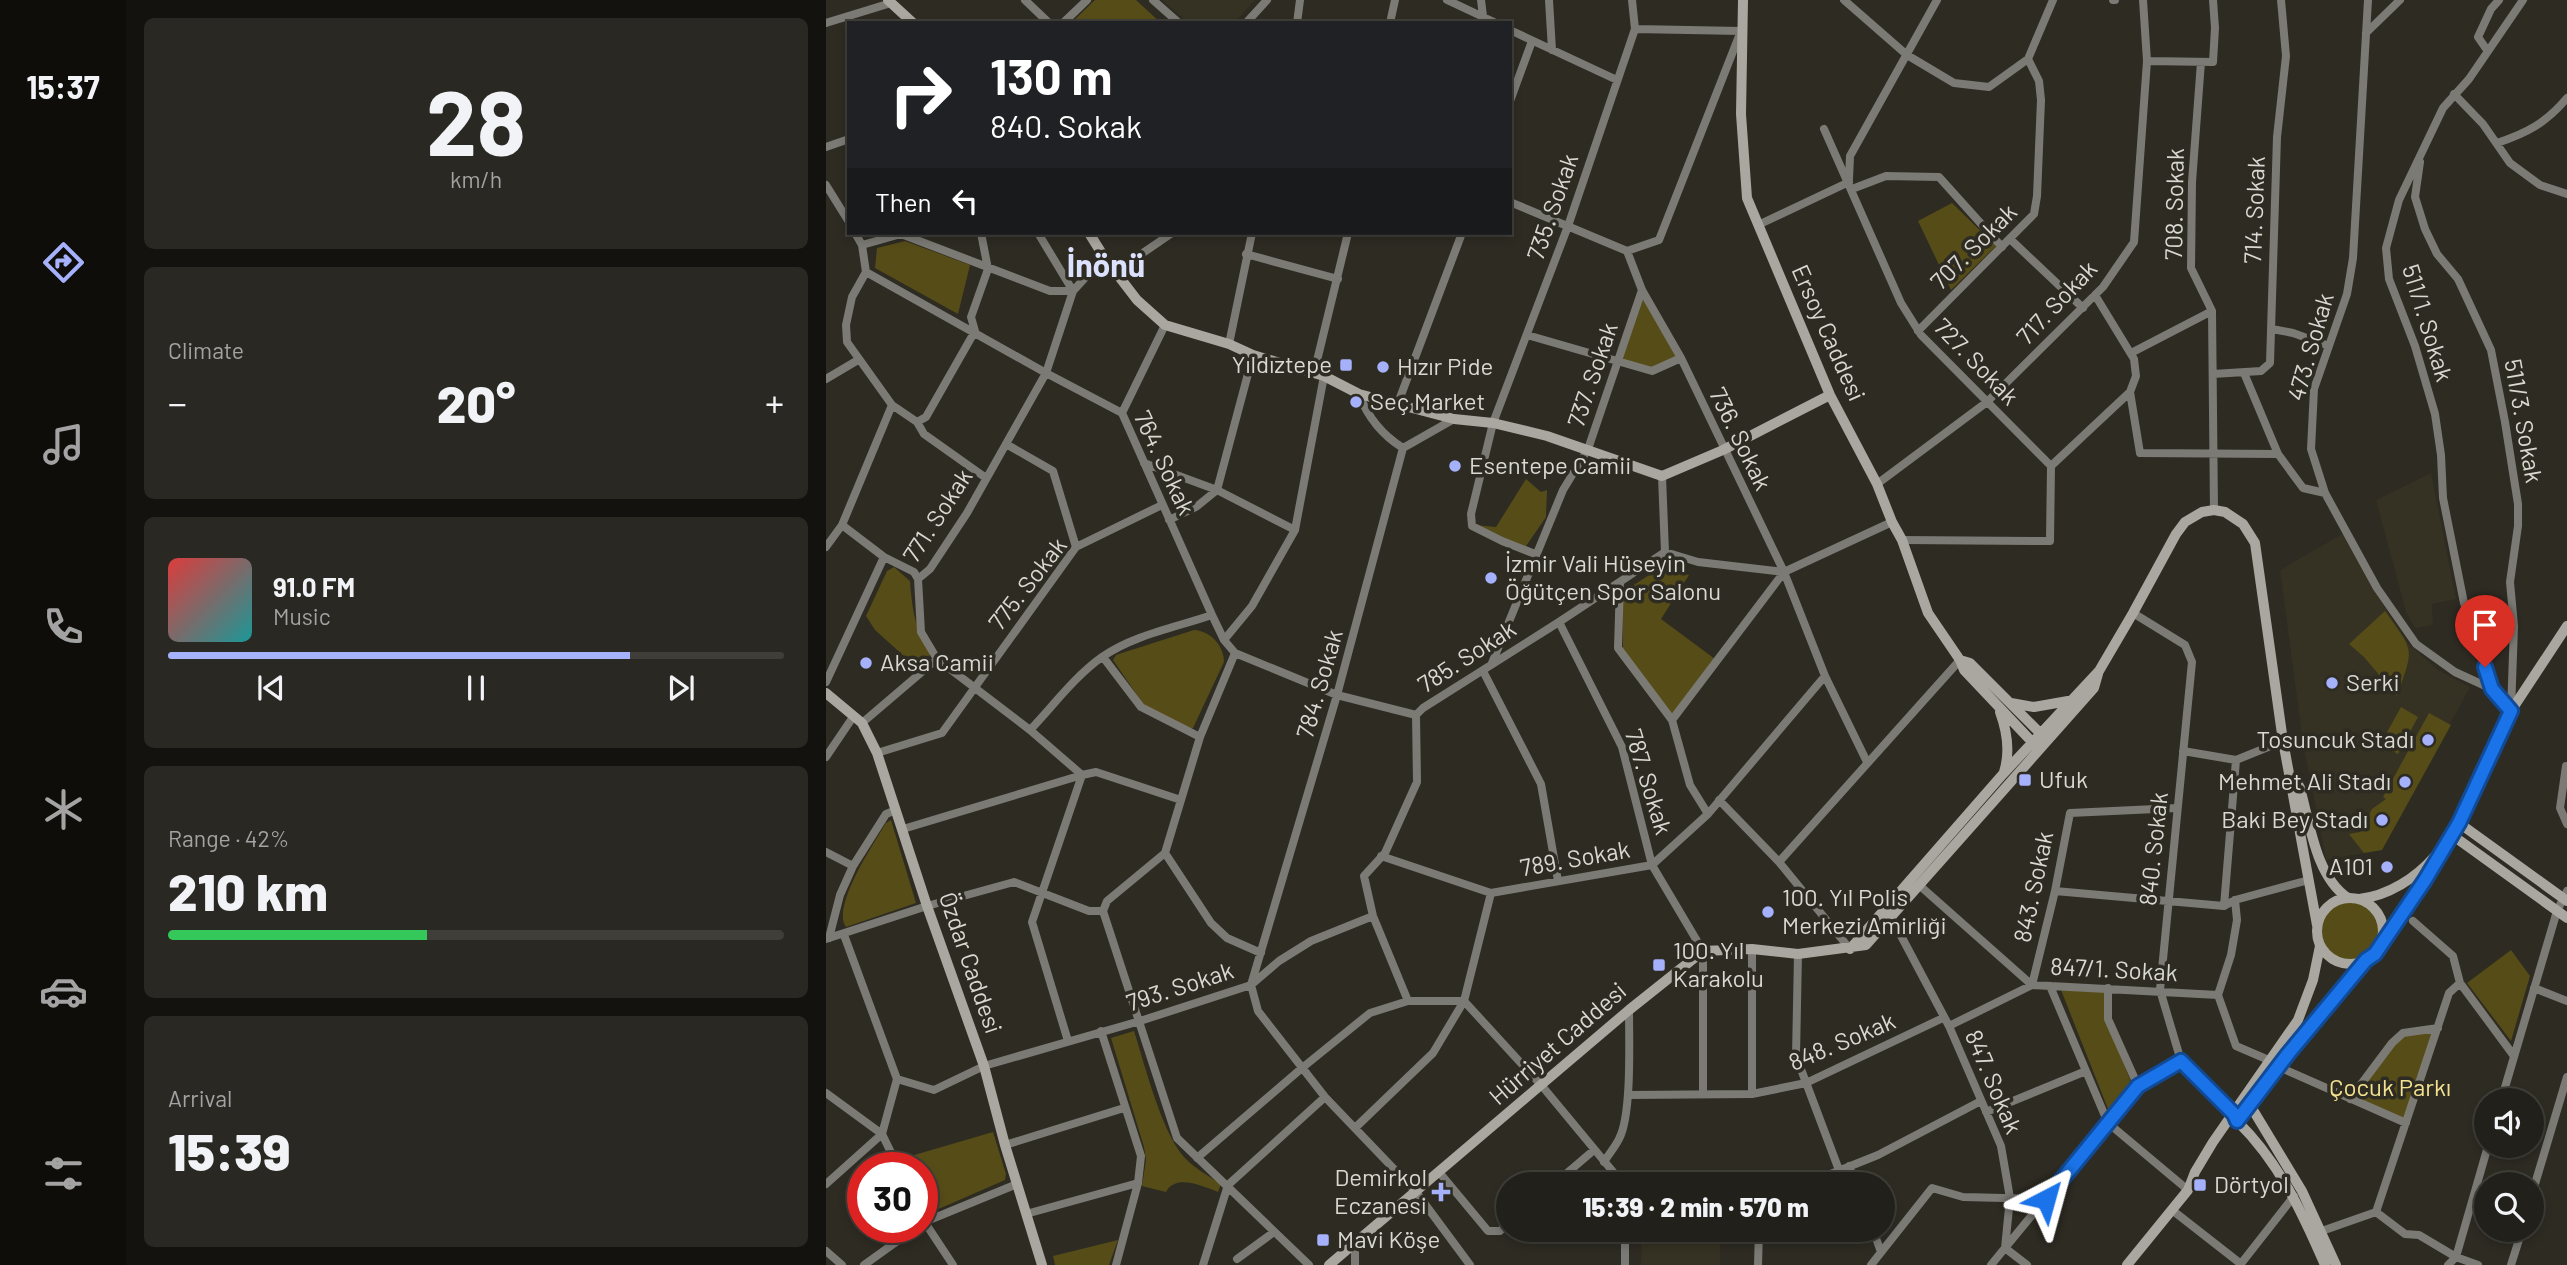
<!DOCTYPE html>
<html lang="en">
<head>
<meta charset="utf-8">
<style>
	body { margin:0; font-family:Barlow,sans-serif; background:#2a2823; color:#f1f3f6; height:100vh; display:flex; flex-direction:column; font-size:26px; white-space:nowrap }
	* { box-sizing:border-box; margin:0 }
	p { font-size:23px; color:#a2a3a2 }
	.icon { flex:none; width:38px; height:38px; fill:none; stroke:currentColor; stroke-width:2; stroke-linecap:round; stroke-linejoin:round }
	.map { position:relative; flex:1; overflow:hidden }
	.details { display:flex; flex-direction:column; gap:18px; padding:18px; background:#13120e; width:700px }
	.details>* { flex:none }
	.banner { position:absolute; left:21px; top:21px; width:665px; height:214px; border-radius:0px; box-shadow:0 4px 10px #0003,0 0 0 2px #3f3e39; background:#202124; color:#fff; overflow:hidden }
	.controls { position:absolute; left:1648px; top:1088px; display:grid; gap:14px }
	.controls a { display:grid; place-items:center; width:70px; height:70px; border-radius:50%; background:#22201a; box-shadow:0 4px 10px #0003,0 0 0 2px #3f3e39; font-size:35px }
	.speed { position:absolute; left:21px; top:1152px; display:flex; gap:14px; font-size:35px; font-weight:700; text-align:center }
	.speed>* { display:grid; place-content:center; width:91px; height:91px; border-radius:50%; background:#22201a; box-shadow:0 4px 10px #0003,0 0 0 2px #3f3e39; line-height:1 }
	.speed .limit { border:10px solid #d22; background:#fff; color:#111 }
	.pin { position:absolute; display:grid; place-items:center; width:60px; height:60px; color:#fff; margin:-72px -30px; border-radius:50% 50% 50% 0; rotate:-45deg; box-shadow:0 0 7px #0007 }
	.pin .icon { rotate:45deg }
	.me { position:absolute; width:77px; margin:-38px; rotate:39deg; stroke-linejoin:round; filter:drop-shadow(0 0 5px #0008) }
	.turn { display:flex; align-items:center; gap:24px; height:147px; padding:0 28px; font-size:32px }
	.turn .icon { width:91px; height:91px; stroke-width:2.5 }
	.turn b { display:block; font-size:49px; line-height:60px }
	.then { display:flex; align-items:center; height:66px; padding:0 28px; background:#0003; gap:14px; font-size:26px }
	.big { font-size:52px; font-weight:800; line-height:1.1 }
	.details .tile { flex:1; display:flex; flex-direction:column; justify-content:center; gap:10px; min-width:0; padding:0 24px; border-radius:10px; background:#2a2823 }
	.details .dial { align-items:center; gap:0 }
	.dial b { font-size:91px; line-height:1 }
	.song { display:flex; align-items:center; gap:21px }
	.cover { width:84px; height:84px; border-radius:10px; background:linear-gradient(135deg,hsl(0 70% 55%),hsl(180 70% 35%)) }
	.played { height:7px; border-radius:4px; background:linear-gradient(90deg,#a6b1fc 75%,#3f3e39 75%) }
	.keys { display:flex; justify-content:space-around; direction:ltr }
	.heat { display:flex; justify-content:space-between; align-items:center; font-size:38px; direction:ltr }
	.charge { height:10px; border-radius:5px; background:linear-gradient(90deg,#34c759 42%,#3f3e39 0) }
	.trip { position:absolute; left:670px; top:1172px; width:399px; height:70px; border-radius:35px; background:#22201a; box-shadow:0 4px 10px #0003,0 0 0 2px #3f3e39; font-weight:800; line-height:70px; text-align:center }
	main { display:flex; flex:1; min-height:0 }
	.tabs { display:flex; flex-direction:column; width:126px; justify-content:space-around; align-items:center; background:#0e0d0a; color:#a2a3a2 }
	.tabs .icon { width:49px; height:49px }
	.tabs .current { color:#a6b1fc }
	.tabs b { font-size:32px; color:#f1f3f6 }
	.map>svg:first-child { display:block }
	.built { fill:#353223 }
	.green { fill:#564c18 }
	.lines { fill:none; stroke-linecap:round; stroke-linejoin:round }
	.street { stroke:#7b7a75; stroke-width:8 }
	.secondary { stroke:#a9a79f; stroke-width:10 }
	.route-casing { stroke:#114b97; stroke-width:18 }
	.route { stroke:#1a73e8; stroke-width:12 }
	.poi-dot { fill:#a6b1fc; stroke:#2d2b22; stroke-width:2.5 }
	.labels { text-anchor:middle; stroke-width:7; stroke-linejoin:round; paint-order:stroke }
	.street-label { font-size:24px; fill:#d9d8d2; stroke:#2d2b22 }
	.poi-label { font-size:24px; fill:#d9d8d2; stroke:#2d2b22; text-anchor:start }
	.park-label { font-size:24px; fill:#f4e292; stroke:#2d2b22 }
	.district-label { font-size:32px; font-weight:bold; fill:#dce1fe; stroke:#2d2b22 }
</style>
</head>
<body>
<main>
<nav class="tabs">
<b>15:37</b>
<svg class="icon current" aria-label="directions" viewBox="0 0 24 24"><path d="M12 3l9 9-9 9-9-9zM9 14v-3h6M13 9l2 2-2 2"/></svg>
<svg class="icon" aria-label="music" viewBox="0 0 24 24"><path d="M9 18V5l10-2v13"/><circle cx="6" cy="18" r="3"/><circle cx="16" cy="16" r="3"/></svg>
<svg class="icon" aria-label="phone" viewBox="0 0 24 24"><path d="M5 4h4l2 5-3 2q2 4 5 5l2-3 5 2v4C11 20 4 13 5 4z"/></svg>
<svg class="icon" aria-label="climate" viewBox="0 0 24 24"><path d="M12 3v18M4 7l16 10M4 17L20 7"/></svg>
<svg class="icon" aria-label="car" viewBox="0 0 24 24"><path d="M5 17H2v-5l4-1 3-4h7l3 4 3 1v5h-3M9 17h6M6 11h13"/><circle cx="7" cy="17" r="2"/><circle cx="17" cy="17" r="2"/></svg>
<svg class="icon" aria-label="filters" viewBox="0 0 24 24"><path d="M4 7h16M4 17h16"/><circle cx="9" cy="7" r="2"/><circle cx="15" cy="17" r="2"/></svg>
</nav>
<section class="details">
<div class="tile dial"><b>28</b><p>km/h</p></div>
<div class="tile"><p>Climate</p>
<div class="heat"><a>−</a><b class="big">20°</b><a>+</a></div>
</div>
<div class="tile">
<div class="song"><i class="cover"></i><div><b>91.0 FM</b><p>Music</p></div></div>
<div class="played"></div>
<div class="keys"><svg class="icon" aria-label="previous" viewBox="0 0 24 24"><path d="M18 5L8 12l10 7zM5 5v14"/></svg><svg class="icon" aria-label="pause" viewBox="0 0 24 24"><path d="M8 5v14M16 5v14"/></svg><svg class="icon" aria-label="next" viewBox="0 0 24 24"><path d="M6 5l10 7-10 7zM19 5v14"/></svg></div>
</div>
<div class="tile"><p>Range · 42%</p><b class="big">210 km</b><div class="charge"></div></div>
<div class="tile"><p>Arrival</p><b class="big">15:39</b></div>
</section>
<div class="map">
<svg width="1741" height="1265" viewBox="0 0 1741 1265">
	<rect width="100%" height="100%" fill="#2d2b22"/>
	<!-- built -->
	<path class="built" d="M336,0h93l-21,23h-46z
		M1605,473l25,126 -24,5 1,21 -18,3 -9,-16 -30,-112z
		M1518,533l28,54 36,56 30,27 32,17 -88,163 -56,10 -23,-117 -23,-173z
		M816,1230h78v35h-79z"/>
	<!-- green -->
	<path class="green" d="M269,0h41l25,23h-90z
		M1126,203l44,43 -45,44 -33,-69z
		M79,241l65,24 -12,49 -83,-46 2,-20z
		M817,298l34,59 -25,11 -31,-9z
		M700,479l15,13 6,-2 -1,27 -22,32 -50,-24 22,2z
		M837,566l26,9 -28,44 54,40 -43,58 -49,-68v-57z
		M68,567l16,14c2,27 5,50 21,73l-15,13 -41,-37 -9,-14 21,-45z
		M1559,611c30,42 29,36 12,85l-33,-39 -15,-13z
		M368,630c17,1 30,16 30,32l-31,66 -3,1 -46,-24 -31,-45 3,-5 6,-2z
		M1575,707l17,10 -20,37 -18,-9z
		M1603,713l22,12 -69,125 -18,3 -15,-19 11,-2 12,-23 14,-10 -3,-2z
		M65,820l25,83 -70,24c-15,-20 28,-84 40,-104z
		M1491 931a33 33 0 1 1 66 0a33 33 0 1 1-66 0Z
		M1685,950l19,26 -19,65 -44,-58z
		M1235,990l45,2v27l27,68 -23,27z
		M1612,1028l-32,95 -56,-24 53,-66z
		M308,1031c11,34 29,109 55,131 9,8 21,15 32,22l-3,8c-14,-5 -42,-19 -52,0l-24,-6 4,-26 -2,-13 -33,-109z
		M167,1132l13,42 -1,6 -71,31h-5l-7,-15v-29h-13l-5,-9z
		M292,1240l-9,25h-54l-2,-9z"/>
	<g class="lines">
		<!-- street -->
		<path class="street" d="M199,0l24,23
			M327,0l26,23
			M621,0l49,23
			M655,0l2,16
			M723,0l3,50
			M1018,0l63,55 47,28 35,4 39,-28 25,-59
			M1287,0h2
			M1542,0l-15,258 -6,36 -33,95 -3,60 14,44 52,95 39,56 39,28 37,17 19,22
			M0,23l65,-20
			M237,23l24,-23
			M420,23l21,-23
			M471,23l3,-23
			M564,23l5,-23
			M684,30l107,50
			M1540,33l34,-33
			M1661,50l-9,-13 13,-28 8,-9
			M1321,61l66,1 2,-34 -2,-28
			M1375,62l-9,120 -1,86 21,43 2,199
			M1628,94l29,30 27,39 30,22 27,9
			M684,101l22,-60
			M998,129l77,174 20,32 130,131 -1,75 -148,-1
			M1671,143c30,-10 49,-20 70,-45
			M0,147l23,-8
			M1594,162l-5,35 10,32 12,25 21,25 33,71 14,72 13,82v22l-8,56 4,44 -3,85
			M1023,179l1,-23 87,-156
			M0,185l23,37
			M1026,189l34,-13 53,1 63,70
			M684,202l117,49 15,39 39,68 103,214 41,104 42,86
			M932,225l91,-43
			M29,233l7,12 4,27 -14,25 -6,28 1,17 45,63 25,17 7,12 62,44
			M212,233l35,58
			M1184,239l73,69
			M36,245l39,-11 149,57h23
			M801,251l32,-11 82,-209 -106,-2
			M420,254l92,25
			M278,257l-31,34 -27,82 -79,140 -37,56 -12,10 3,53 16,27 93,71 52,45 14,-3 85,28
			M40,272l180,101 76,40 90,202 12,25 11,13 102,42 79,20
			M289,272l57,-39
			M1446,329l21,4 36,13
			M1092,331l116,-117 3,-18 4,-96 -2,-19 -11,-22
			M701,335l125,36 29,-13
			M403,344l23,-111
			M1305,353l81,-42
			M488,373l34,-140
			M1418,373l34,81 25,34 22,5
			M1387,374l48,-3 9,-8 7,-226 9,-81 -5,-56
			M0,379l32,-19
			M1304,392l10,61 138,1
			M533,394c9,24 23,41 44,54
			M572,403l64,-170
			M296,413l43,-88
			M91,422l9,-5 49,-86 -4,-14 17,-48 -7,-36
			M180,444l47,27 23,76
			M318,463l73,27 78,40
			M1225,466l79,-74 6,-16 -2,-17 -39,-64
			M1051,484l110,-82 116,-115 31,-45 13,-181 -4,-61
			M343,520l27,-13 21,-17 36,-135
			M16,525l42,32 30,15 4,7
			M0,547l16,-22 50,-120
			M839,552l33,10 86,10
			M709,554l-33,-13 -30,-15 -1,-12 22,-91 75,-197 67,-197 -3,-29
			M794,582l-2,66 54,72
			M1307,613l52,32 7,17 -32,328 21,71 54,54
			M733,622l63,125 30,118 51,86v143
			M398,640l28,-34 43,-76 29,-154
			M277,657l38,50 59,30
			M666,663l71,-173 25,-41 54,-159
			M657,671l58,113 17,97
			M0,682l58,-125
			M1666,689l-28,-86 -21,-105 -2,-43 -6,-41 -20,-68 -26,-67 -3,-31 13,-48 44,-92 26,-29 54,-79
			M36,723l75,-64
			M204,730c23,-24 45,-54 72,-73 31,-22 75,-30 110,-42
			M1357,751l53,9 47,-19
			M51,753l65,-20 134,-186 86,-42
			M0,757l27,-40
			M1740,766l-6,42 7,16
			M893,800l60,62 71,87
			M882,814l-18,-29 -18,-65 112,-148 108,-50
			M77,829l179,-54
			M0,852l27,14
			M339,853l46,70 16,15 34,15
			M555,856l110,37 161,-28 56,-51 117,-138
			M953,862l181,-202
			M1093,885l113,100 186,10
			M1229,891l169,15 11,-6 74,-20
			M1409,900l2,20 -6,35 -13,40 18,51 35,15
			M1398,906l12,-146
			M277,911l74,227 132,127
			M277,911l4,-10 58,-48 35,-116 35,-84
			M1065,917l58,109 52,120 9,52 -5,50 22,17
			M1587,921l40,35 7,27
			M18,935l53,144 -15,55 16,33
			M3,938l11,-43 13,-29 33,-52 10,-4
			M0,939l101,-33 87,-24 75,29h14
			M972,954l-2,102 43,114
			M425,985l86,-290 66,-247 51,-29
			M425,985l7,26 67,86 91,95 54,73
			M1224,986l58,137 80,67
			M1282,988v31l30,67
			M1708,988l33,13
			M582,1001l-35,-85 -9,-40 21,-23 32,-71 -1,-67 7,-7 136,-86 106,-70 -3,-76
			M1123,1026l83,-41 23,-94 15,-78 107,-5
			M275,1031l40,125 -3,27 -22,82
			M242,1041l-36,-119 50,-147
			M1453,1067l127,56
			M71,1079l37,11 50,-24 156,-45 111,-36 28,-24 32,-20 62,-25
			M0,1093l56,41 -56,50
			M926,1094v-145
			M802,1095l124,-1 54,-11 137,-65
			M1524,1099l42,-56 11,-10 35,-5
			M1675,1101l56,-190 10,-20
			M1160,1112l100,-41
			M529,1128l78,-75 31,-52 27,-108
			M179,1145l119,-37
			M371,1158l105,-90 68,-55 38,-12h56l78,85 82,99
			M778,1162c5,-8 11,-15 15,-23 13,-24 10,-99 10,-129
			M1023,1166l7,19
			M613,1172l49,59h12l8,-8
			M727,1185l41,-35
			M977,1185l75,-30 103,-54
			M1706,1194l35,-117
			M1346,1210l69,54
			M1550,1212l29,22 14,1 37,22 22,8
			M200,1214l112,-31
			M96,1218l31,47
			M96,1223l95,-39
			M799,1230v35
			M1047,1230l8,22
			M1493,1232l57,-20 73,-219 11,-10 54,73
			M0,1251l16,14
			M411,1259l37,-27
			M38,1265l53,-38
			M377,1265l25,-80 97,-88
			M529,1265v-22
			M932,1265l1,-35
			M1045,1265l61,-77 31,9 83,2
			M1165,1265l147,-179 43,-25
			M1414,1265l54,-69
			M1622,1265l8,-8 32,-111
			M1685,1265l11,-35"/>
		<!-- secondary -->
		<path class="secondary" d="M62,0l25,23
			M917,0l-2,114 6,84 83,197 47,89 15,38 10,18 26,73 32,47 4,10 71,75
			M263,233l15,24 33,43 28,25 64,19 24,11 71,21 35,18 95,25 39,4 54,13 115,40 61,-26 107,-55
			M1134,660l10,3 75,75
			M0,693l36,30 15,30 50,153 57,160 21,79 37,120
			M1185,703l23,4 34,-6
			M1174,712c7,19 10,41 4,60
			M1469,779l5,9c10,36 16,89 48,110
			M1633,823l108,78
			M1626,835l115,83
			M1491 931a33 33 0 1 1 66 0a33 33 0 1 1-66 0Z
			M1533,899c29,-3 57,-21 76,-43
			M1554,944l45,-64 34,-57 52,-112 56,-85
			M1024,949l153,-175 96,-103 34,-58 43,-79 9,-12 17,-10 12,-2 11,2 18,12 12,19 28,198 34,184
			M1424,1105l52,86 34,74
			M1415,1116l125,-156
			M1411,1121c42,41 65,91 88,144
			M503,1265l300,-255 74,-59 49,-2 46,5 68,-9 228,-257 4,-14
			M1301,1265l61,-75 7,-18 18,-30 85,-122 15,-40 7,-34"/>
	</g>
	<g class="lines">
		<defs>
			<path id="route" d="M1220,1199l92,-113 43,-25 53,53 3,7 51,-67 78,-94 9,-6 50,-74 34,-57 52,-112 -19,-22 -7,-22"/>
		</defs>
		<!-- route casing -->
		<use href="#route" class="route-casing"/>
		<!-- route -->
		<use href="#route" class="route"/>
	</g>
	<!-- markers -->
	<g class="poi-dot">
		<rect x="513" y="358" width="14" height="14" rx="3.5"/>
		<circle cx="557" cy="367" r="7"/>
		<circle cx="530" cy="402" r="7"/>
		<circle cx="629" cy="466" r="7"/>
		<circle cx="665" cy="578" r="7"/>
		<circle cx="40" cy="663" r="7"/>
		<circle cx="1506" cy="683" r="7"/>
		<circle cx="1602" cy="740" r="7"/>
		<rect x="1192" y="773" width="14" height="14" rx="3.5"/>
		<circle cx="1579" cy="782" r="7"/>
		<circle cx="1556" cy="820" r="7"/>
		<circle cx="1561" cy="867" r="7"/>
		<circle cx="942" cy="912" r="7"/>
		<rect x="826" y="958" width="14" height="14" rx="3.5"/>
		<rect x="1367" y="1178" width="14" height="14" rx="3.5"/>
		<path d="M611.5 1181.5h7v7h7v7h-7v7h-7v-7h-7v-7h7z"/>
		<rect x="490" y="1233" width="14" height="14" rx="3.5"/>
	</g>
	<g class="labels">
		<!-- street labels -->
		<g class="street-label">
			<text transform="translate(1349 204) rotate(-89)" y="8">708. Sokak</text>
			<text transform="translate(727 207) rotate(-71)" y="8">735. Sokak</text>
			<text transform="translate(1429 210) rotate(-88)" y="8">714. Sokak</text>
			<text transform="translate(1148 247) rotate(-45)" y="8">707. Sokak</text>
			<text transform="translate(1231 303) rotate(-47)" y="8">717. Sokak</text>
			<text transform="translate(1601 323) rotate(73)" y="8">511/1. Sokak</text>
			<text transform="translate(1002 333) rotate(66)" y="8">Ersoy Caddesi</text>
			<text transform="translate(1485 347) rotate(-74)" y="8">473. Sokak</text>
			<text transform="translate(1150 362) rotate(46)" y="8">727. Sokak</text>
			<text transform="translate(767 375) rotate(-71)" y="8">737. Sokak</text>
			<text transform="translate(1697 421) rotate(80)" y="8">511/3. Sokak</text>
			<text transform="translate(914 439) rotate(64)" y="8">736. Sokak</text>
			<text transform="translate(338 463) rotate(65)" y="8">764. Sokak</text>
			<text transform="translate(112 516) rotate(-57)" y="8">771. Sokak</text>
			<text transform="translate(202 584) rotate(-52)" y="8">775. Sokak</text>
			<text transform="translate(641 657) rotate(-33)" y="8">785. Sokak</text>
			<text transform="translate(494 684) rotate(-74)" y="8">784. Sokak</text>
			<text transform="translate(822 782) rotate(73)" y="8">787. Sokak</text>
			<text transform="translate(1328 849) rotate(-84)" y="8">840. Sokak</text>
			<text transform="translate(749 859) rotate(-10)" y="8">789. Sokak</text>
			<text transform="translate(1208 887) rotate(-78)" y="8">843. Sokak</text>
			<text transform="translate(144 963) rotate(71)" y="8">Özdar Caddesi</text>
			<text transform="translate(1288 970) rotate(3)" y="8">847/1. Sokak</text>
			<text transform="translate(354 987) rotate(-18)" y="8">793. Sokak</text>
			<text transform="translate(1016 1042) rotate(-23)" y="8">848. Sokak</text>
			<text transform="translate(732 1044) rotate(-41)" y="8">Hürriyet Caddesi</text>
			<text transform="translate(1167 1082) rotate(67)" y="8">847. Sokak</text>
		</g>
		<!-- poi labels -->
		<g class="poi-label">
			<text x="506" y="373" text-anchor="end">Yıldıztepe</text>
			<text x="571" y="375">Hızır Pide</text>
			<text x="544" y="410">Seç Market</text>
			<text x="643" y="474">Esentepe Camii</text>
			<text x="679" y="572">İzmir Vali Hüseyin<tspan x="679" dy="28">Öğütçen Spor Salonu</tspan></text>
			<text x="54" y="671">Aksa Camii</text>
			<text x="1520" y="691">Serki</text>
			<text x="1588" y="748" text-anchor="end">Tosuncuk Stadı</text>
			<text x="1213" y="788">Ufuk</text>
			<text x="1565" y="790" text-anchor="end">Mehmet Ali Stadı</text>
			<text x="1542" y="828" text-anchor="end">Baki Bey Stadı</text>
			<text x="1547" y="875" text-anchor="end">A101</text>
			<text x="956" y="906">100. Yıl Polis<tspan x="956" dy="28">Merkezi Amirliği</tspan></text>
			<text x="847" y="959">100. Yıl<tspan x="847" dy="28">Karakolu</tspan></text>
			<text x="601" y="1186" text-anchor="end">Demirkol<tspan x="601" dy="28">Eczanesi</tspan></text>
			<text x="1388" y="1193">Dörtyol</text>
			<text x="511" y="1248">Mavi Köşe</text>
		</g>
		<!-- park labels -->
		<g class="park-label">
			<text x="1564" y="1096">Çocuk Parkı</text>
		</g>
		<!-- district labels -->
		<g class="district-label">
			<text x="280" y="277">İnönü</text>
		</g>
	</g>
</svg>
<div class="controls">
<a><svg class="icon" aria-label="sound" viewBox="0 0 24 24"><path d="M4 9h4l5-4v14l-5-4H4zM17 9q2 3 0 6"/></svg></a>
<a><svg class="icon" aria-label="search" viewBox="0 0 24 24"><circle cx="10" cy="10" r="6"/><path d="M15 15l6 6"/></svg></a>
</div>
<div class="speed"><div class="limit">30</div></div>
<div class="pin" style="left:1659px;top:667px;background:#d93025"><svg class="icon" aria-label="arrive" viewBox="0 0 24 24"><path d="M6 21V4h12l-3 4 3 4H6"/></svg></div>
<svg class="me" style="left:1220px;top:1199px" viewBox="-20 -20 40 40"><path d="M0-17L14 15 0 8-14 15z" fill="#1a73e8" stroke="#fff" stroke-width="4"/></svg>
<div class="trip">15:39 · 2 min · 570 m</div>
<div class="banner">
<div class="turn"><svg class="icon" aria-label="right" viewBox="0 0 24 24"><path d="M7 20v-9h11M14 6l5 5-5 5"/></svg><div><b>130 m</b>840. Sokak</div></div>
<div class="then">Then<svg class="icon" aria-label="left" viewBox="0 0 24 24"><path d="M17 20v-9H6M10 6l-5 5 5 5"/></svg></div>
</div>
</div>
</main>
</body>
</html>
